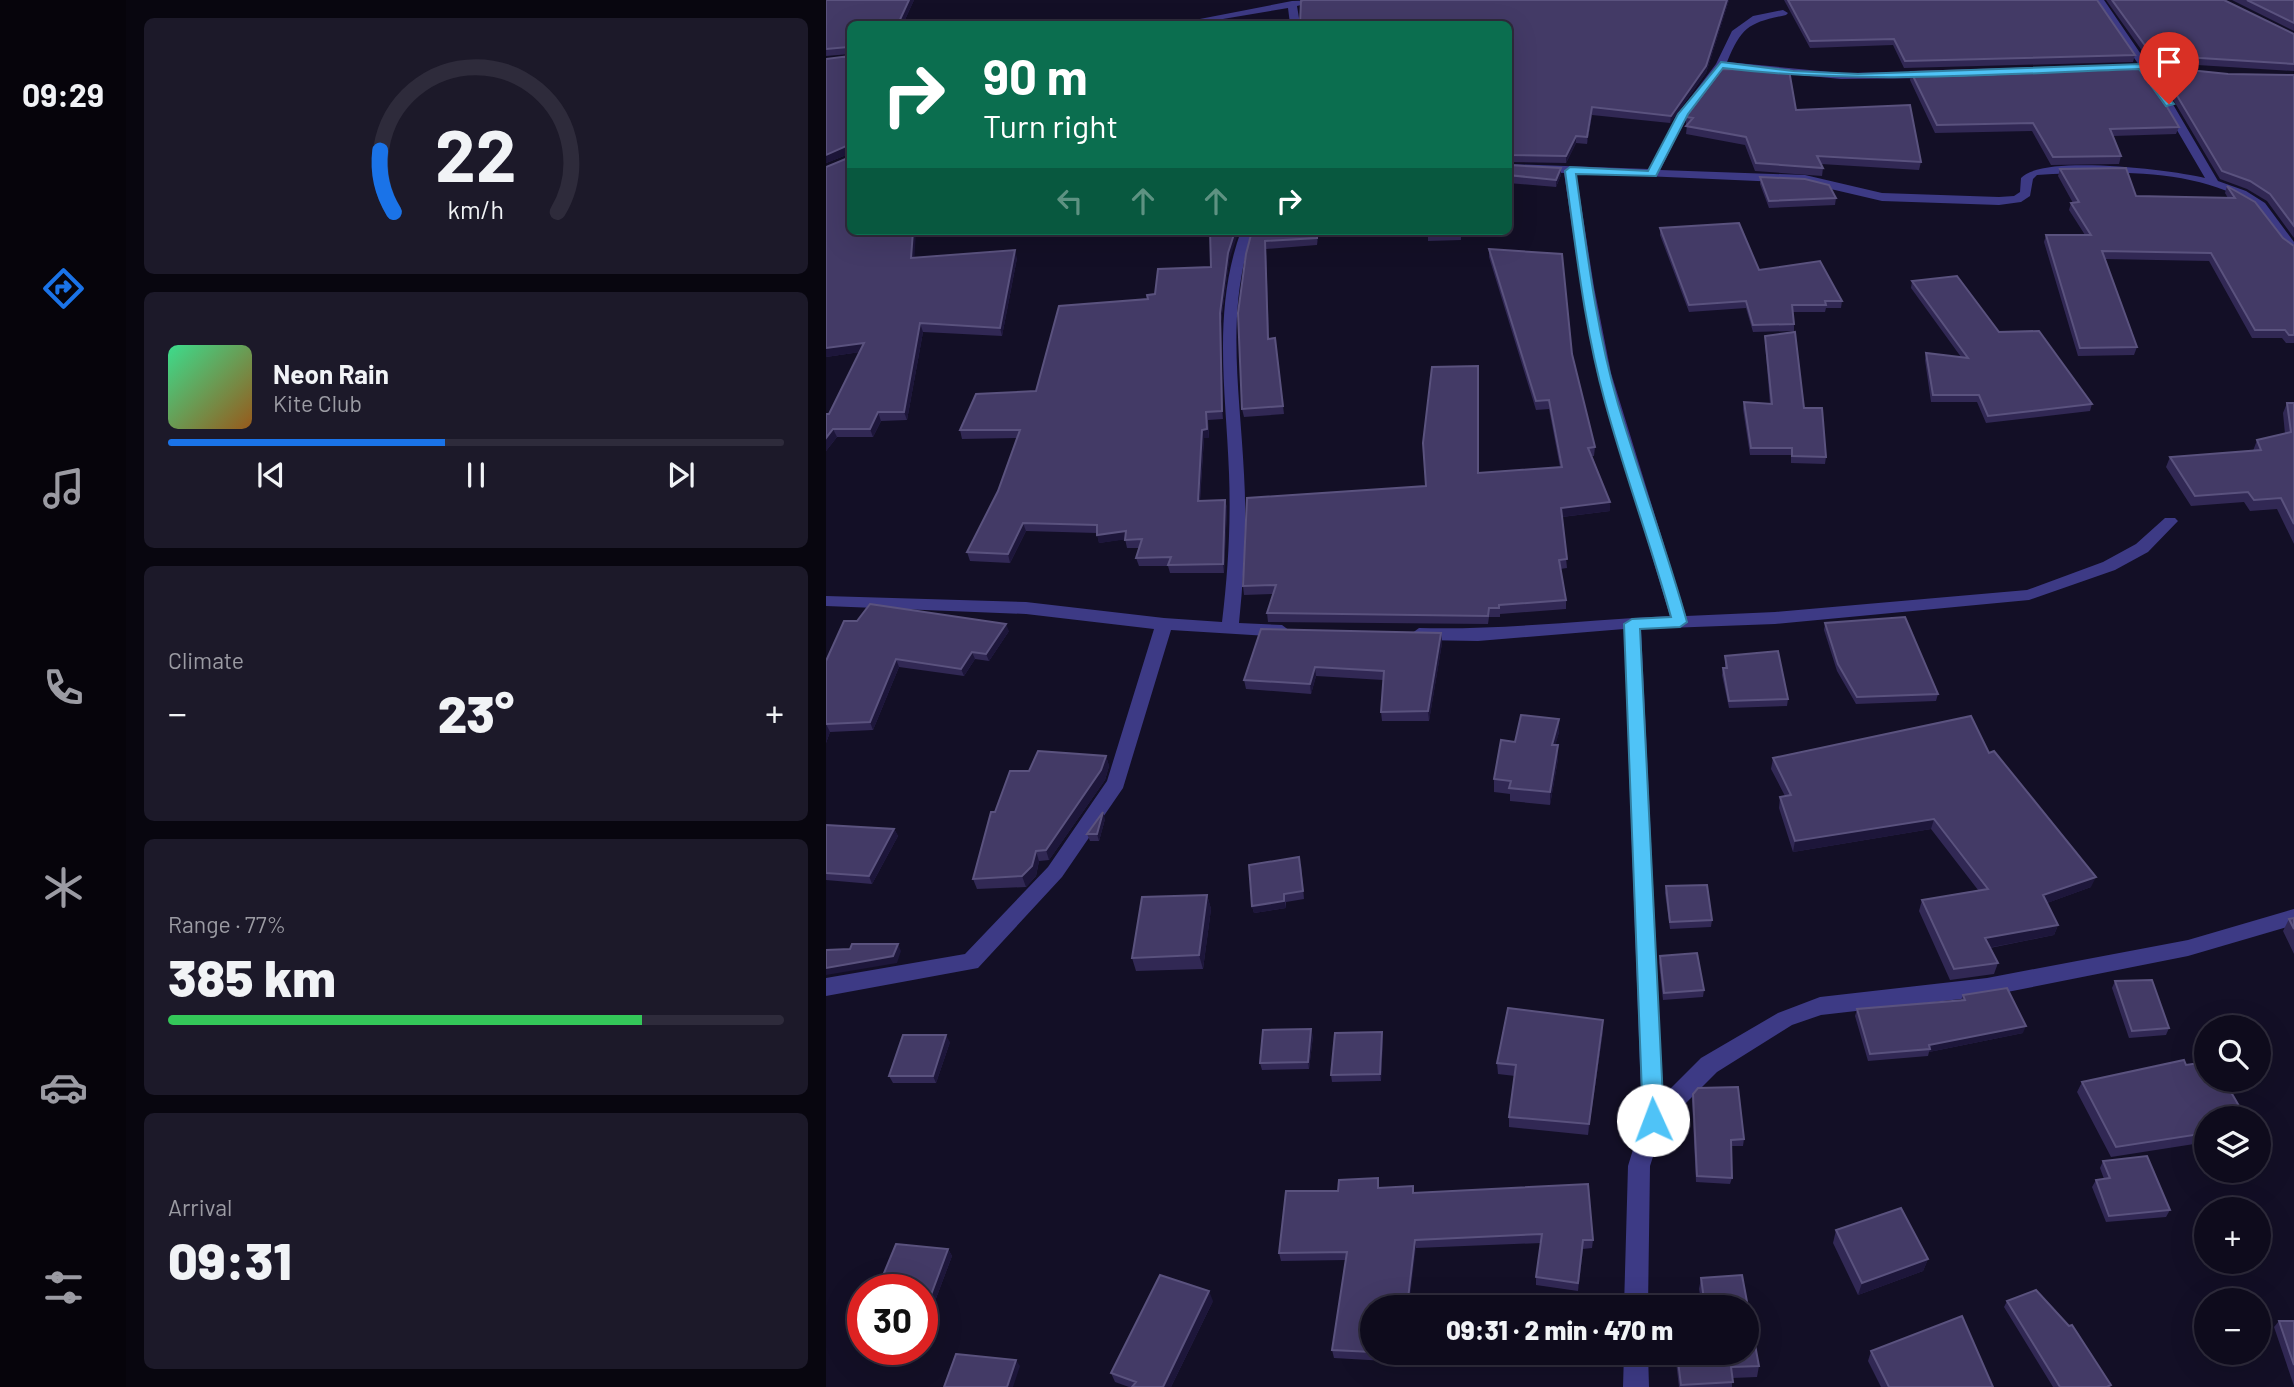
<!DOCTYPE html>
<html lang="en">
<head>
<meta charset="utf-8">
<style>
	body { margin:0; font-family:Barlow,sans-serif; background:#1c1929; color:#f1f3f6; height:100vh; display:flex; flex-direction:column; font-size:26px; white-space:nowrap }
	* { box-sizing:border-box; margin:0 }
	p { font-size:23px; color:#9b9ba3 }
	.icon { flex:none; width:38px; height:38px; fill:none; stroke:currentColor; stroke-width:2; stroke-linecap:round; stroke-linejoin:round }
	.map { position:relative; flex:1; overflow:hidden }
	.side { display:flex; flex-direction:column; gap:18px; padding:18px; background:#08060f; width:700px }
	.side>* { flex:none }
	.hud { position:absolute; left:21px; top:21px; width:665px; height:214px; border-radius:10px; box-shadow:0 7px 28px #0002,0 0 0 2px #2e2b3b; background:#0b6e4f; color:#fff; overflow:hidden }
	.buttons { position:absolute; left:1368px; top:1015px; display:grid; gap:14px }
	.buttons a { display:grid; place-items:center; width:77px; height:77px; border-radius:50%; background:#0e0b1c; box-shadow:0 7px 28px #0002,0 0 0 2px #2e2b3b; font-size:35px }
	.speed { position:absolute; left:21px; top:1274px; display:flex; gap:14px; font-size:35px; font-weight:700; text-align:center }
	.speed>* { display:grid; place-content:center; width:91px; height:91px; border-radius:50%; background:#0e0b1c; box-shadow:0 7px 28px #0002,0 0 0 2px #2e2b3b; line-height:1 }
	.speed .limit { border:10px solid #d22; background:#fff; color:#111 }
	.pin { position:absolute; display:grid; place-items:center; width:60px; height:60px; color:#fff; margin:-72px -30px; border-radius:50% 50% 50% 0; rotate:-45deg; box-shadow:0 0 7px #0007 }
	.pin .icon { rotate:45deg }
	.me { position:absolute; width:77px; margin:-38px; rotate:358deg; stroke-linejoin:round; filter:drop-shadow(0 0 5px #0008) }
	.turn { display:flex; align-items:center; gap:24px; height:147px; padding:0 21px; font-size:32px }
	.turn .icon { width:91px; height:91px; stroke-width:2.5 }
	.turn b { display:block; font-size:49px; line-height:60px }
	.lanes { display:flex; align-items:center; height:66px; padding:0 21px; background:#0003; justify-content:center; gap:35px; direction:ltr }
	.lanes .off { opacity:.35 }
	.big { font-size:52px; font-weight:800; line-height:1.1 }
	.side .tile { flex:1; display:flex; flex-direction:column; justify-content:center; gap:10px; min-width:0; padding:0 24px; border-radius:10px; background:#1c1929 }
	.side .dial { align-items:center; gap:0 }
	.dial svg { height:182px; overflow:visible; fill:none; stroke:#2e2b3b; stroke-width:7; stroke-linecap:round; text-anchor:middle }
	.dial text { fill:#f1f3f6; stroke:none }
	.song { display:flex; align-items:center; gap:21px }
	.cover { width:84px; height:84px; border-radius:10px; background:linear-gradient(135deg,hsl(150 70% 55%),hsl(30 70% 35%)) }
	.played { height:7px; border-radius:4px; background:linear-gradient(90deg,#1a73e8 45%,#2e2b3b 45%) }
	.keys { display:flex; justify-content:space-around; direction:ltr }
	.heat { display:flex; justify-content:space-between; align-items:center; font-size:38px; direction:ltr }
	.charge { height:10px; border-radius:5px; background:linear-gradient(90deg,#34c759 77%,#2e2b3b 0) }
	.trip { position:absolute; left:534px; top:1295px; width:399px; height:70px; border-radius:35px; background:#0e0b1c; box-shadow:0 7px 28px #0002,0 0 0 2px #2e2b3b; font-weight:800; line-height:70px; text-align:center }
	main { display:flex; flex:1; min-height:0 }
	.dock { display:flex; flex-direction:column; width:126px; justify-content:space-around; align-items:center; background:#06040b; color:#9b9ba3 }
	.dock .icon { width:49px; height:49px }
	.dock .active { color:#1a73e8 }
	.dock b { font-size:32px; color:#f1f3f6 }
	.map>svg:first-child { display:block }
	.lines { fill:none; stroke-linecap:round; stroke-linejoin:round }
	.minor { fill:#3d3a85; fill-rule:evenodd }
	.wall { fill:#312854 }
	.shaded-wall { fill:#1d163a }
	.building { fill:#433a66; stroke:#5a527e; stroke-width:2 }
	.route { fill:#4fc3f7; stroke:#337fa1; stroke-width:2 }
</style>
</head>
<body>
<main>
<nav class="dock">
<b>09:29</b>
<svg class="icon active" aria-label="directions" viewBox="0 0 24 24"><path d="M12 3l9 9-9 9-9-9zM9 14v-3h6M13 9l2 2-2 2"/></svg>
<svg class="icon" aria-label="music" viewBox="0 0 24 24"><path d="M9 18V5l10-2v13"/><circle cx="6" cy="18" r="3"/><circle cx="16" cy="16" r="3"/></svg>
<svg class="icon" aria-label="phone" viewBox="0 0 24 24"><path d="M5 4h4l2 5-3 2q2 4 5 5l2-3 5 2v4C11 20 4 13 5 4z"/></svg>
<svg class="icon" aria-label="climate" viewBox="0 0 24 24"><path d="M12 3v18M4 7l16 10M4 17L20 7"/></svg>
<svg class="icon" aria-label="car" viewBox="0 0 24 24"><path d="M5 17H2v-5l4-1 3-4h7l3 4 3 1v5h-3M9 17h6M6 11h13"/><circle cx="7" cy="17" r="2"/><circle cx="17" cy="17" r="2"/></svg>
<svg class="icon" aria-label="filters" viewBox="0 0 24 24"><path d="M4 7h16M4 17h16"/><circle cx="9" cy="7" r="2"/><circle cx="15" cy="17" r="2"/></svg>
</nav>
<section class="side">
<div class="tile dial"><svg viewBox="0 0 100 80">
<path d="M14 69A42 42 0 1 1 86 69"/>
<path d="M14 69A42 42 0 0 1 8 42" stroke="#1a73e8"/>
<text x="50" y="56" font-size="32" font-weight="700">22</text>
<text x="50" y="72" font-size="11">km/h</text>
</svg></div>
<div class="tile">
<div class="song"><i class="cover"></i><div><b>Neon Rain</b><p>Kite Club</p></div></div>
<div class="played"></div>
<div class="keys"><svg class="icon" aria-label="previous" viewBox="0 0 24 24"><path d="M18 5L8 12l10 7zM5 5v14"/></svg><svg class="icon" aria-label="pause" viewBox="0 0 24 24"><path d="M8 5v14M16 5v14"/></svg><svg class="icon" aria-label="next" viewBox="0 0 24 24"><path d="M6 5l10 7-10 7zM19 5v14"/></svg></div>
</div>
<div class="tile"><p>Climate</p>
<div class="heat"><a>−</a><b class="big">23°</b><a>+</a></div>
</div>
<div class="tile"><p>Range · 77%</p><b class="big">385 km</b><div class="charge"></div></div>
<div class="tile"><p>Arrival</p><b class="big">09:31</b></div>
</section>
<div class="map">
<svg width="1468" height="1387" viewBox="0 0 1468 1387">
	<rect width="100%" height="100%" fill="#130f26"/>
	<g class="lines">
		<!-- minor -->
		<path class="minor" d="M495,0l-24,6 3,18h-10l-2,-16 -95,16h-19l118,-23z
			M1268,0h10l45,66 37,3v4l-4,1 -28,-2 64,109 28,10 19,12 29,39v11c-16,-6 -29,-39 -46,-51 -54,-35 -149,-31 -211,-27l-4,4 -3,17 -9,6 -22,3 -117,-4 -77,-18 -229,-10 18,114 17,86 75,243 89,-4 252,-22 76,-28 33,-18 29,-26h10l3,3 -30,31 -33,18 -86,30 -254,24 -134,5 22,467 38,-38 77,-45 42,-16 167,-19 201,-38 106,-31v16l-106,31 -201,40 -166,19 -29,10 -75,47 -54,54 -13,40 -2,141h-24l4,-141 14,-46 -18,-491 -146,12 -59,-1 -8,-6 8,-6c84,2 167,-8 251,-12l-73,-243 -16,-86 -17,-114 -56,-3v-6l141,5 29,-55 38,-50 16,-33 21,-15 30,-6 5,3 -2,2c-37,8 -44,11 -59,47l114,11 93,-1 5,3 -5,3 -93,1 -117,-11 -36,47 -28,55 145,5 77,18 117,4 15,-1 6,-4 1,-14c21,-24 151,-8 184,0l-62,-106 -23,-2 -5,-3 5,-3 19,1z
			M415,231h12c-28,80 -13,160 -9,243 3,49 0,99 -5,149l43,2 8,6 -8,6 -111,-7 -48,158 -61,89 -84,91 -152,28v-18l139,-24 83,-87 59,-86 47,-152 -128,-15 -200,-8v-10l200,6 138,16 58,4c6,-49 9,-99 7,-149 -3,-82 -17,-162 12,-242z
			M798,1353h24l1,34h-26z"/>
	</g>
	<!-- wall -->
	<path class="wall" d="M0,0h88l-11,24h-53v207l64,26 103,1 -15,78 -79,-4 -16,88 -26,1 -8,16h-36l-11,14v-37h3l31,-62 -34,5v-190l22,-9 1,-4 -23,9v-104l24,-3v-2l-24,2z
		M477,0h426l-23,73 -36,50 -78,-8 -5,29 -11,-1 -10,20 -58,-1v-138z
		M958,0h313l38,55 -2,7 -229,6 -11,-23 -83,3z
		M1280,0h118l70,34v37l-144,-9z
		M1406,0h62v31z
		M1334,67l68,7 66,1v163l-27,-37 -20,-12 -27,-10 -62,-105z
		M1085,72l268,55 -3,7 -63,2 8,20 -2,8 -68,1 -19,-34 -97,2 -25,-53z
		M970,110l125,52 -2,8 -98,-6 2,4 -1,8 -67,-5 -10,-26 -59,-11 1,-9h-1v-8z
		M682,165l53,10 -5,12 -48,-4z
		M1234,169l76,27 92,2 -3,-5 2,-7 56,52 11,8v97h-8l-4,-5h-30l-43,-77 -104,-2 32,88 -3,8 -56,1 -34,-114 2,-7h39l-16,-25 2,-7h2l-15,-27z
		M934,177l76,21 -1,7 -66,3 -9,-24z
		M834,228l99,42 83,31 -1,7h-15l-1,4h-32l1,12v7l-41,1 -7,-24 -57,4 -29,-77z
		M426,231h67l-2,14 -51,4 3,90 6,-1 9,76 -40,3 -2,-8z
		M585,231h50v9l-33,1v-9l-17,1z
		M663,249l83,105 23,93 -1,9h-2l18,46v9l-48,6 5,51 -7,1 6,31v9l-66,5v3h-11l-1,7 -220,-2 -1,-9 6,-19 -29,1 -1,-9 183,-100 53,-13 81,-6 -11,-58 -13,1 -47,-153z
		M403,261l-8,60 2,98 -15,1 1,18h-5l-4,63 25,-1 2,8 -3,65h-54l-2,-7h-29l-3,-8 3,-10h-12l-2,-9 -26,4 -2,-10 -71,-2 -16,32 -40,-2 -3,-9 31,-61 19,-53 -55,1 -2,-9 76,-39 119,-97 56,-27z
		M1086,281l87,51 93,72 -2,7 -104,12 -9,-21h-46l-6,-42 1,-7 35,4 -50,-69z
		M939,336l39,72 22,49 -1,7 -34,-1v-8h-41l-7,-46 1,-7 26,2 -5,-61z
		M1461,403h7v141l-17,-35 -27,2 -6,-9 -53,4 -25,-39 4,-10 83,-6 4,-11 28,-6 -2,-21z
		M999,623l113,71 -2,7 -80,3 -19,-33 -13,-41z
		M183,631l-20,30 -14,-2 -11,17 -65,-9 -26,63 -43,2 -4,11v-82z
		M615,633l1,10 -13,78h-47l-1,-9 2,-32 -67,-4 -5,18 -65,-5 -2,-9z
		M899,656l63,43 -1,7 -58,2 -7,-33 1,-7h2z
		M733,732l-4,13h3v14l-8,46 -40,-4v-7l-16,-2v-13l21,-37z
		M1163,753l102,134 -44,16 11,22 -4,10 -64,13 8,15 -4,11 -44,6 -31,-69 3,-11 56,-10 -47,-61 -138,23 -14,-44 1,-11 5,-1 -14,-27 2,-11z
		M280,756l3,10 -4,14 -56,80 -10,1 -3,15 -10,11 -49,2 -4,-10 22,-67z
		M279,819l-6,22h-9l-3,-7z
		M0,825l68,4 4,7 -26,48 -46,-4z
		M475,864l3,35 -18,3v6l-32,5 -2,-7z
		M840,886l46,34 -1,7 -41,2 -5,-36z
		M381,895l4,14 -8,60 -67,2 -4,-13z
		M1468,918v36l-11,-23 6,-12z
		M834,956l44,34 -1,7 -40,3 -4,-37z
		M1289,981l54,47 -3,7 -37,3 -17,-50z
		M1137,995l60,38 -94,19 -1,4 -60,5 -13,-45 2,-7 104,-9z
		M777,1031l-15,104 -79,-8v-10l6,-41 -17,-2 -1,-11z
		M487,1036l-4,33 -47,1 -2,-7z
		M557,1039l-2,42 -49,1 -1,-7z
		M124,1042l-14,41h-43l-4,-7z
		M1360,1065l21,53v24l-96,15 -34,-65 5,-10z
		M867,1094l51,45 -1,7h-12l1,32 -2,6 -34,-2 -4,-81z
		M1277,1161l67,49 -4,7 -60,5 -14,-35 4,-7 8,-1 -4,-11z
		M554,1188l34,5 179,47 -1,8 -9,1 -5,42 -42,-6v-8l5,-34 -125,5 -44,105h32l-1,9 -69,-4 -2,-8 14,-90 -65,1 -2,-8 59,-62z
		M1010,1230l92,29 -5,12 -65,24 -25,-52z
		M122,1249l4,7 -20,53 -10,-1v-18z
		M916,1275l17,91 -2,11 -25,1v9h-53l-4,-34h71v-46h-44l-3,-18 2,-11z
		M387,1301l-42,86h-42l-14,-5 -4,-9z
		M1181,1301l103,86h-57l-49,-80z
		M1453,1321h15v65l-20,-59z
		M1045,1351l122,36h-112l-13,-26z"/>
	<!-- shaded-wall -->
	<path class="shaded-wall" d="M83,0h5l-11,24h-5z
		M901,0h2l-23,73 -36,50 1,-7z
		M766,107v8l-5,29v-7z
		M750,136v7l-10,20v-7z
		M20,146l3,8 -23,9v-8z
		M735,168v7l-5,12v-7z
		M87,231h3l-2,35 -3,-8z
		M409,231h4l-10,30 -8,60 2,98 -1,-8 -2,-98 8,-60z
		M491,231h2l-2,14z
		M439,241l1,8 3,98 -1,-8z
		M189,250l2,8 -15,78 -2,-8z
		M94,323l3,9 -16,88 -3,-8z
		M38,343l3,8 -41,6v-9z
		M52,412l3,9 -8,16 -3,-8z
		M380,412l3,26h-5l-5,71 -1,-8 4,-71z
		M7,429l4,8 -11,14v-13z
		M399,500l2,8 -3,65 -1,-9z
		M784,502v9l-49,6v-9z
		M197,523l3,8 -16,32 -2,-9z
		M300,531l3,8 -30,4 -2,-8z
		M180,624l3,7 -20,30 -3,-7z
		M615,633l1,10 -13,78 -1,-10z
		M146,652l3,7 -11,17 -3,-7z
		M70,659l3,8 -26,63 -3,-8z
		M489,667l1,9 -5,18 -1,-10z
		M733,719v13l-7,26v-13z
		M0,724l4,8 -4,11z
		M732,745v14l-8,46v-13z
		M280,756l3,10 -4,14 -56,80 -3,-10z
		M277,812l2,7 -6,22 -2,-7z
		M1108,819l-3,10 -138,23 2,-11z
		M68,829l4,7 -26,48 -3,-8z
		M210,851l3,10 -3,15 -10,11 -4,-11z
		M1270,877l-5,10 -52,19 4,-11z
		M458,894l2,14 -32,5 -2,-7z
		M381,895l4,14 -8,60 -4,-14z
		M1232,925l-4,10 -72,14 3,-11z
		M72,944l3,7 -4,12 -71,12v-7z
		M777,1020v11l-15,104 1,-11z
		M1200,1026l-3,7 -94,19 1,-3 -1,-4z
		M485,1029l2,7 -4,33 -1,-7z
		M556,1032l1,7 -2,42 -1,-7z
		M120,1035l4,7 -14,41 -3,-7z
		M589,1240l1,8 -7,59h-2z
		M757,1240v9l-5,42v-8z
		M122,1249l4,7 -20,53 -4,-6z
		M1102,1259l-5,12 -65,24 4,-12z
		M383,1291l4,10 -42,86h-8z
		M190,1360l4,6 -7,21h-6z"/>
	<!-- building -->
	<path class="building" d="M0,0h83l-11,24h-48v72l-3,6h3v129h63l-2,27 104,-8 -15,78 -80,-5 -16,89h-26l-8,17h-37l-7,9v-24h3l35,-71 -38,5v-181l22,-9 2,-10 -4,-2 -20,9v-96l24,-3 -2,-9 -22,2z
		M477,0h424l-21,66 -35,50 -79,-9 -5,30 -11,-1 -10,20 -58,-1v-131h-208l1,-23z
		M962,0h309l38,55 -230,6 -11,-22 -84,2z
		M1286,0h112l70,34v30l-142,-9z
		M1421,0h47v23z
		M1316,65l37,62 -69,2 11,27 -68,1 -20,-34 -96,2 -26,-53z
		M1334,67l68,7 66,1v151l-24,-32 -20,-13 -28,-10z
		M896,69l67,1 7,40 114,-5 11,57 -104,-6 6,12 -67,-5 -10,-26 -60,-11 7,-8 -7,-1z
		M682,165l53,3 -5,12 -48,-5z
		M1300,168l10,28 99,2 -8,-12 28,16 28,36 11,8v89h-5l-4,-5h-30l-44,-77 -109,-2 35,96 -57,1 -34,-113h45l-20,-32 8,-1 -19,-33z
		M934,177l45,2 24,6 7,13 -67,3z
		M913,223l20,47 61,-9 22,40h-17l1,4h-34l2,19 -41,1 -7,-24 -57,4 -29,-77z
		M384,231h25l-7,22 -8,60 2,98 -16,1 1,17 -5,1 -4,71 27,-1 -2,64 -55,1 3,-8 -35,1 6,-19 -17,1 1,-9 -29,4v-10l-74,-2 -15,31 -41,-2 31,-61 22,-61h-60l16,-36 60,-3 23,-85 89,-7 -1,-4 8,-1 3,-25 53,-2z
		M426,231h65v7l-52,3 3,98 7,-1 8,68 -41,3 -4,-96 8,-59z
		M602,231h33v2h-34z
		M663,249l73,5 10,100 23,93 -7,1 22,54 -49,6 6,51 -8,1 7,40 -67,5v3h-10l-1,8 -221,-3 9,-28 -33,1 4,-88 179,-12 -3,-43 9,-76 46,-1v107l84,-6 -13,-67 -13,1z
		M1131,276l42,56 40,-1 53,73 -104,12 -9,-21h-46l-7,-42 42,5 -56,-77z
		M969,332l9,76h18l4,49 -34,-1v-8h-41l-7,-46 28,2 -7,-68z
		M1461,403h7v121l-13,-26 -27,2 -6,-8 -53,4 -25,-39 91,-7 -4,-10 34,-8z
		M44,604l136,20 -20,30 -14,-2 -11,17 -65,-10 -26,63 -44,2v-63l18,-40h13z
		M1079,617l33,77 -81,3 -19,-33 -13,-41z
		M435,629l180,4 -13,78 -47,1 3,-41 -69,-4 -5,17 -66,-4z
		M952,651l10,48 -59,2 -6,-33h4l-2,-12z
		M695,715l38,4 -7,26h6l-8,47 -41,-4 2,-7 -17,-2 7,-39 14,2z
		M1145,716l18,37 5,-2 102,126 -53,18 15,30 -73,13 13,25 -44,6 -32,-69 66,-11 -54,-70 -139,22 -15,-44 11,-2 -18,-37z
		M212,751l68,5 -5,14 -55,80 -10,1 -4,15 -10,10 -49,3 18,-67h4l15,-41h19z
		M277,812l-6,22h-10z
		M0,825l68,4 -25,47 -43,-3z
		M473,857l4,34 -19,3v7l-32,5 -3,-41z
		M881,885l5,35 -42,2 -4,-36z
		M381,895l-8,60 -67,3 10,-61z
		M1468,918v11l-5,-10z
		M26,944h46l-5,12 -67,12v-18l24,-1z
		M871,953l7,37 -40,3 -4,-37z
		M1326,980l17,48 -37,3 -17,-50z
		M1181,988l19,38 -97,19 1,4 -60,5 -13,-45 108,-9 -2,-5z
		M682,1008l95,12 -14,104 -80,-7 7,-52 -19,-2z
		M485,1029l-3,33 -48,1 3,-33z
		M556,1032l-2,42 -49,1 4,-42z
		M77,1035h43l-13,41h-44z
		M1358,1060l2,5 21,-3v18h17l22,38h-39v15l-91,14 -34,-65z
		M912,1087l6,52 -13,1 1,38 -35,-2 -4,-82 5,-6z
		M1321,1156l23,54 -61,6 -13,-36 14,-2 -7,-17z
		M552,1178v10l35,-2v7l175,-9 5,56h-10l-5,43 -42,-6 6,-43 -127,6 -8,67h-35v45l-40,-2 15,-98 -68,1 7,-62h52l1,-11z
		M1075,1208l27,51 -66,24 -26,-53z
		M70,1244l52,5 -20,54 -6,-1v-12h-45z
		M334,1275l49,16 -46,96h-31l4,-5 -25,-9z
		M916,1275l17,91 -28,1 2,15 -52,3 -4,-32h69v-46h-41l-4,-29z
		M1210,1290l33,36 3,-1 39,60 -4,2h-47l-53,-86z
		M1136,1316l31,71h-104l-18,-36z
		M1453,1321h15v44z
		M552,1353h24l-1,1z
		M130,1354l60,6 -9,27h-63z"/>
	<!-- route -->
	<path class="route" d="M895,62l72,9 65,3 284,-10 32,40 -8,2 -27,-37c-139,5 -277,16 -416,-1l-35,46 -32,62 -80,-2c11,77 20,155 42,230 22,73 48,144 69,218l-7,5 -40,2 24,491 -3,6 -8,3 -7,-3 -3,-6 -19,-496 8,-5 39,-2c-20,-72 -46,-142 -66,-215 -21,-76 -29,-154 -40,-231l5,-4 78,4 30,-57z"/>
</svg>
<div class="buttons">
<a><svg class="icon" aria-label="search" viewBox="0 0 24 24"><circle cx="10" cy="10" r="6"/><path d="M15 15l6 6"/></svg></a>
<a><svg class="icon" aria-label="layers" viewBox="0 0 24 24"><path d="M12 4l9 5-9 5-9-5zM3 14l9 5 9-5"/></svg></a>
<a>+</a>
<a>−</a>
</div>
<div class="speed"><div class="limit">30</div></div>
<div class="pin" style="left:1343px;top:104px;background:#d93025"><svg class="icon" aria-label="arrive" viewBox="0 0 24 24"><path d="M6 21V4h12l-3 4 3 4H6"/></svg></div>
<svg class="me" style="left:827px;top:1120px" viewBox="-20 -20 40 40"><circle r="19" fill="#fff"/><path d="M0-13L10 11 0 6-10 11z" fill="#4fc3f7"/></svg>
<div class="trip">09:31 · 2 min · 470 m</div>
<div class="hud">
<div class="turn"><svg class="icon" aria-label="right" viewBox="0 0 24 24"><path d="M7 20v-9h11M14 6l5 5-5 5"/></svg><div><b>90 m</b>Turn right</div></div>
<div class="lanes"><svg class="icon off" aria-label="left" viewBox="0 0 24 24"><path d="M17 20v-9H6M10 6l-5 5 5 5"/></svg><svg class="icon off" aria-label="ahead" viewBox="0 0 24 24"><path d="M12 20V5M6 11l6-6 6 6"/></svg><svg class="icon off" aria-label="ahead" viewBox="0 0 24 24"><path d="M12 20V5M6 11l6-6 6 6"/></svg><svg class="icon" aria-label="right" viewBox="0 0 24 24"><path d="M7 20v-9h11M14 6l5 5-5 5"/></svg></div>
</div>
</div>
</main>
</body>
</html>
